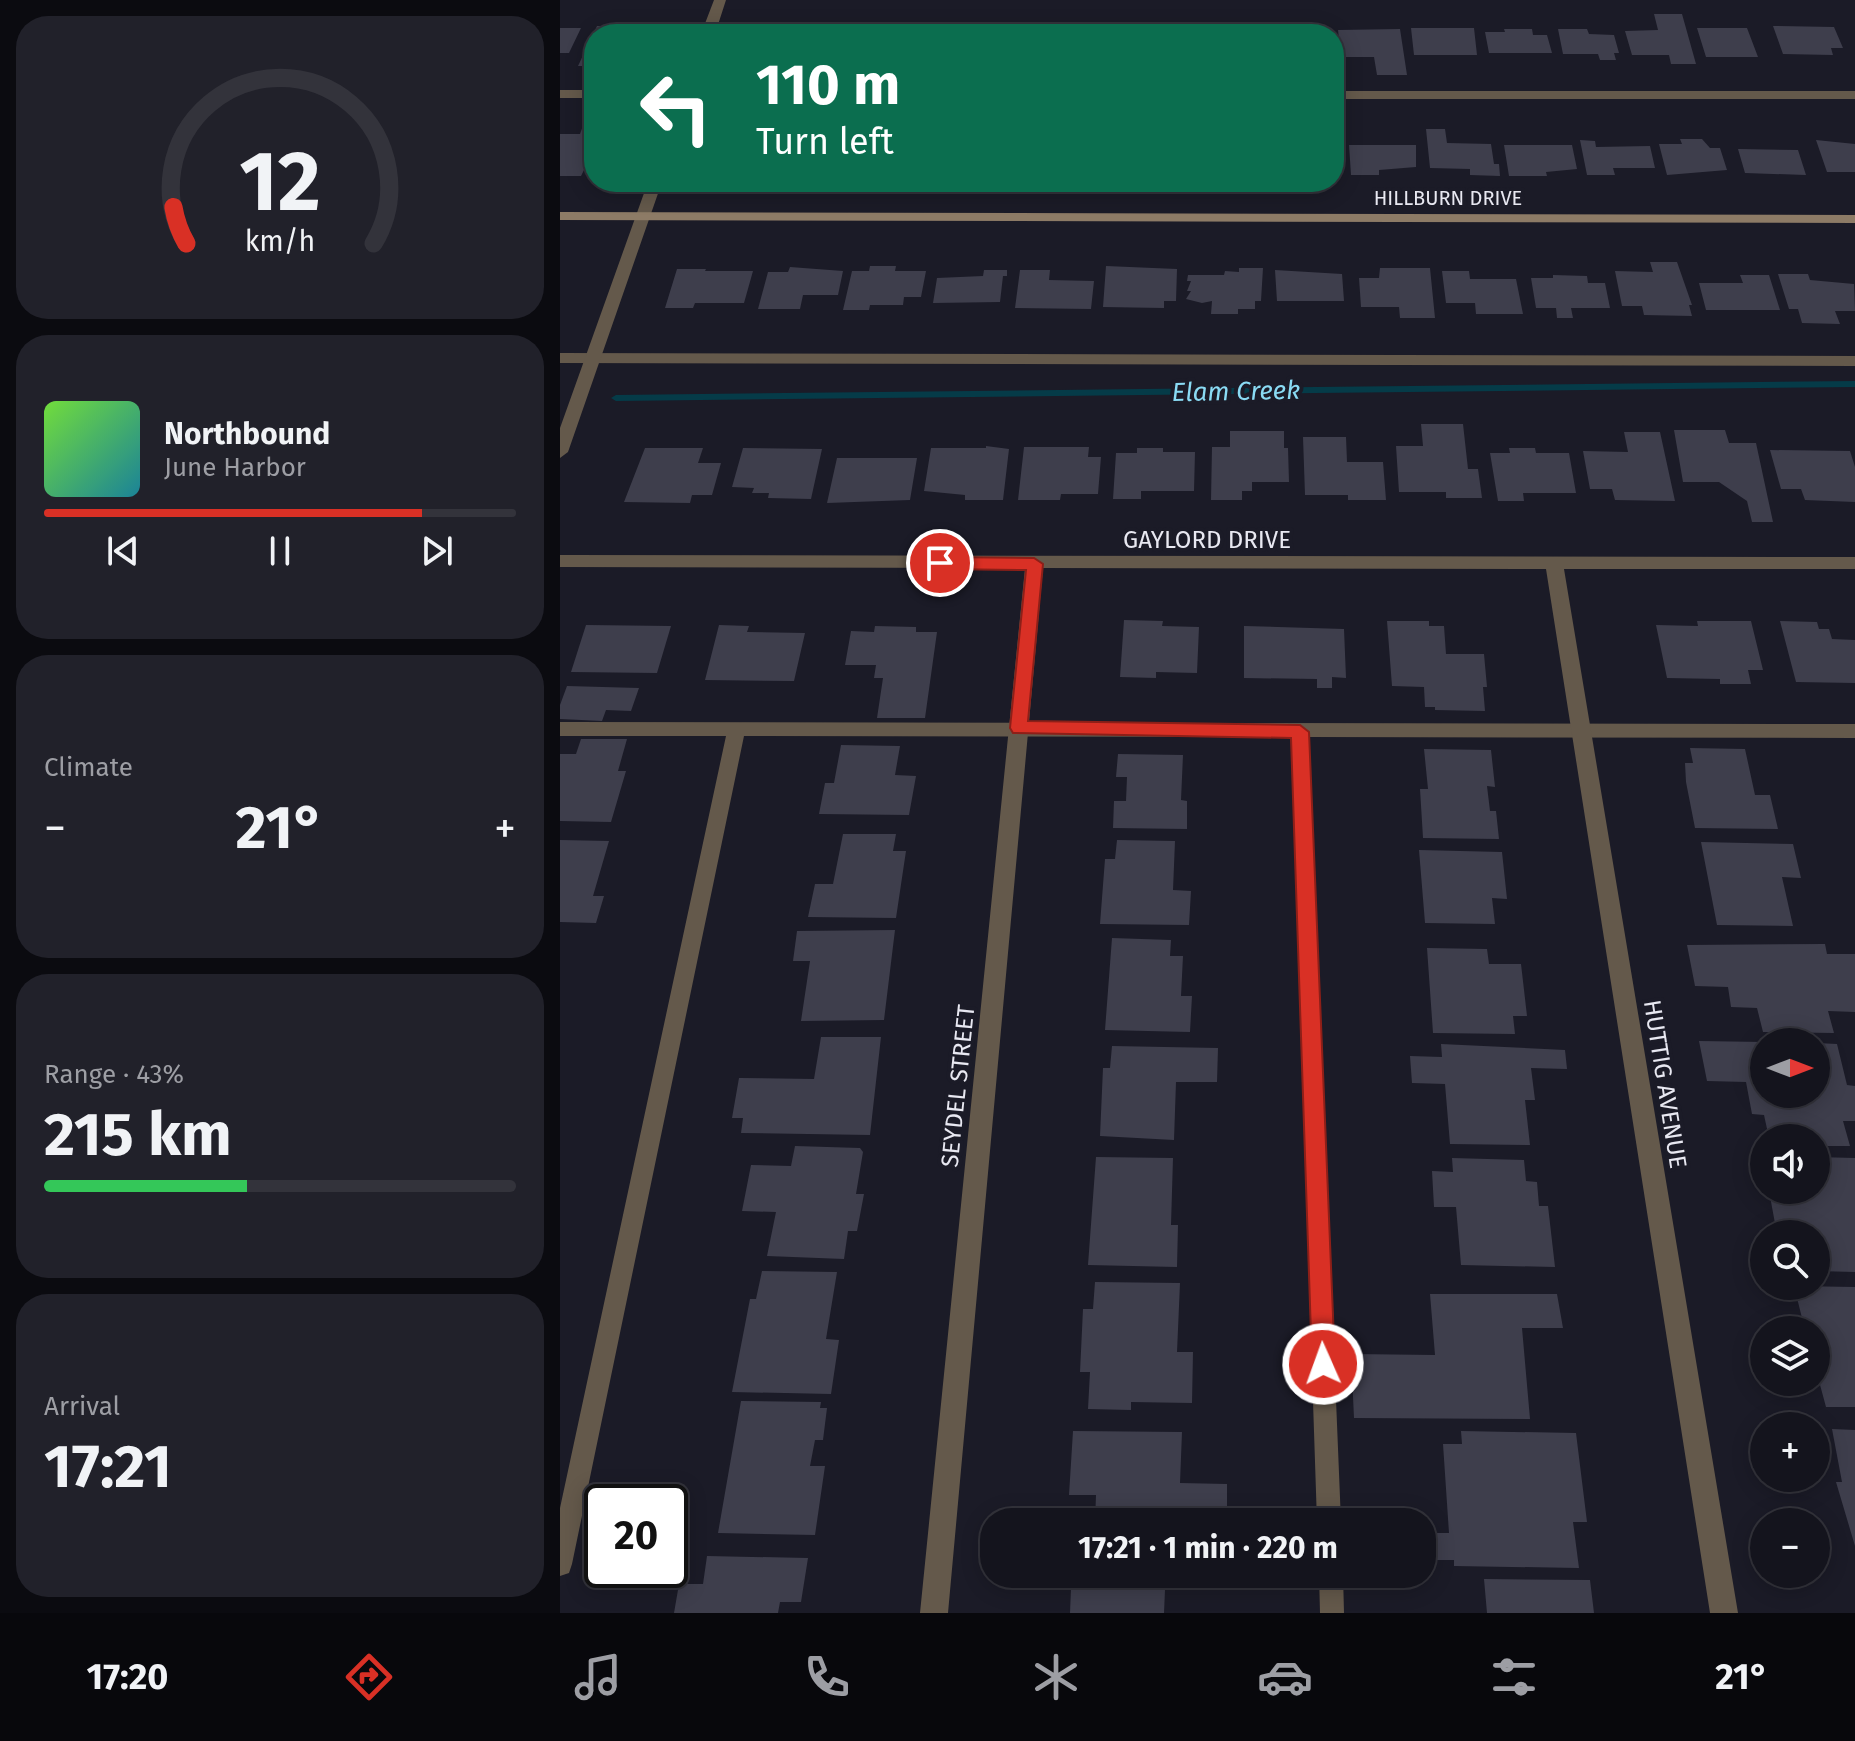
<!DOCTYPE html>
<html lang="en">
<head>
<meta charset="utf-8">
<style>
	body { margin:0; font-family:"Fira Sans",sans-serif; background:#21212a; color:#f1f3f6; height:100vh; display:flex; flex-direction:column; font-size:30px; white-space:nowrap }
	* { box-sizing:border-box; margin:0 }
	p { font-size:26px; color:#9d9ea4 }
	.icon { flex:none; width:44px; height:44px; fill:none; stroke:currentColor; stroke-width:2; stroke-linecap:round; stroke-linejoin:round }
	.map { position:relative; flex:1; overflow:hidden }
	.panel { display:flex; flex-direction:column; gap:16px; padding:16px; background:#0b0b10; width:560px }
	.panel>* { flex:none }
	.banner { position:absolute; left:24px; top:24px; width:760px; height:168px; border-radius:32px; box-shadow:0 4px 20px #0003,0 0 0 2px #33333b; background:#0b6e4f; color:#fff; overflow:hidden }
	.needle { width:52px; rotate:90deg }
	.fabs { position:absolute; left:1190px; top:1028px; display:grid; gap:16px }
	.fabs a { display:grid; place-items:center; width:80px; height:80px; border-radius:50%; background:#14141d; box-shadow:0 4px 20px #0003,0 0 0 2px #33333b; font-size:40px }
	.speed { position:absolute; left:24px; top:1484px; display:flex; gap:16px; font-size:40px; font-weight:700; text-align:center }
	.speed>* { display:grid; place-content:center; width:104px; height:104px; border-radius:50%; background:#14141d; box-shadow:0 4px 20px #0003,0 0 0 2px #33333b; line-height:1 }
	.speed .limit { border:4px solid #111; border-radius:12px; background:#fff; color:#111 }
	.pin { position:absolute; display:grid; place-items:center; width:68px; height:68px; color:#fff; margin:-34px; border:4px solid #fff; border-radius:50%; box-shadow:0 2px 8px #0007 }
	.me { position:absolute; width:88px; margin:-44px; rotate:358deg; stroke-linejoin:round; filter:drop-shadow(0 0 6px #0008) }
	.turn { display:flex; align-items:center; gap:28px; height:168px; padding:0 40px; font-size:36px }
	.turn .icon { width:104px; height:104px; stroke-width:2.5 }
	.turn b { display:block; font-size:56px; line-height:68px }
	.big { font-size:60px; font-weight:700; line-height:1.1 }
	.panel .tile { flex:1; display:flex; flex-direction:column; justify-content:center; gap:12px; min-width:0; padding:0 28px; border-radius:32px; background:#21212a }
	.panel .dial { align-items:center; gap:0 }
	.dial svg { height:208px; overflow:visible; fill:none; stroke:#33333b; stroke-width:7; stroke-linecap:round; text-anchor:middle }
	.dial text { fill:#f1f3f6; stroke:none }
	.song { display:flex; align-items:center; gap:24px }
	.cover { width:96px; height:96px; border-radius:12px; background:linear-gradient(135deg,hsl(100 70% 55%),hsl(190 70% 35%)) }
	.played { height:8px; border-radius:4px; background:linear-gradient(90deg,#d93025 80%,#33333b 80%) }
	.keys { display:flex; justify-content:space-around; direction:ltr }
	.heat { display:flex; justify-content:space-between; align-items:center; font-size:44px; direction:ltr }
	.charge { height:12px; border-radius:6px; background:linear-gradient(90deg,#34c759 43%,#33333b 0) }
	.trip { position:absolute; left:420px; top:1508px; width:456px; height:80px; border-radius:32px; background:#14141d; box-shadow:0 4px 20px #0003,0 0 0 2px #33333b; font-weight:700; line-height:80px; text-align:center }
	.tab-bar { display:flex; height:128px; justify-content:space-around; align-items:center; background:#08080c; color:#9d9ea4 }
	.tab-bar .icon { width:56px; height:56px }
	.tab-bar .on { color:#d93025 }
	.tab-bar b { font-size:36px; color:#f1f3f6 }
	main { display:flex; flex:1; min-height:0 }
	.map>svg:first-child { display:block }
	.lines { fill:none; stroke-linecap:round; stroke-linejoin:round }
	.stream { fill:#053b48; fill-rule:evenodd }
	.building { fill:#3e3e4c }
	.lane { fill:#64594b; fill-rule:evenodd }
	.street { fill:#64594b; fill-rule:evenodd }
	.secondary { fill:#8d7b66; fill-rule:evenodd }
	.route { fill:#d93025; stroke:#8d1f18; stroke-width:2 }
	.labels { text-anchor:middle; stroke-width:8; stroke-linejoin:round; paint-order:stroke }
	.far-street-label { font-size:20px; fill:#e8e8f1; stroke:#1b1b27 }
	.street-label { font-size:24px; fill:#e8e8f1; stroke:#1b1b27 }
	.water-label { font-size:26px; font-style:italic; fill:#8adbf4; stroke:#1b1b27 }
</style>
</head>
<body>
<main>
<section class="panel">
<div class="tile dial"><svg viewBox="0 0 100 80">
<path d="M14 69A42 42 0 1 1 86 69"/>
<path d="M14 69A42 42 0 0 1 9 55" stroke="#d93025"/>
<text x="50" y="56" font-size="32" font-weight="700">12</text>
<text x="50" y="72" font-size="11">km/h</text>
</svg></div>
<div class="tile">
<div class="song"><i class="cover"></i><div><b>Northbound</b><p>June Harbor</p></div></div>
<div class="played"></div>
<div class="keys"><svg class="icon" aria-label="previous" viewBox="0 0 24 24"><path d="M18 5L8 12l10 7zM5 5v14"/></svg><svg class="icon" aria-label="pause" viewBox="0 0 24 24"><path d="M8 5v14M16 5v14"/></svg><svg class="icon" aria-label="next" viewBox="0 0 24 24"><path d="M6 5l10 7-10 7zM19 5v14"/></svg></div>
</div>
<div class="tile"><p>Climate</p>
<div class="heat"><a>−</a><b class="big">21°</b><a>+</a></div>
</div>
<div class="tile"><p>Range · 43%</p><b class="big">215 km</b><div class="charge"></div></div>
<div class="tile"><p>Arrival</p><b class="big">17:21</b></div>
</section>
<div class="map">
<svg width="1295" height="1613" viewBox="0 0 1295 1613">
	<rect width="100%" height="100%" fill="#1b1b27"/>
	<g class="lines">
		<!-- stream -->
		<path class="stream" d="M1295,381v6l-1239,14 -5,-3 5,-3z"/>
	</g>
	<!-- building -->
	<path class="building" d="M1094,14h28l14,50h-25l-2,-9h-37l-7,-24 33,-1z
		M37,26h38l-3,8h-38v32h-16z
		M487,26h63v8h-64z
		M1213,26l61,1 9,21h-12l2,7 -50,-1z
		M415,27h66l-1,7h-66z
		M0,28h21l-12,25h-9z
		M236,28h22l-1,6h-55l2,-5 32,2z
		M272,28l62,1 -1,5h-62z
		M346,28h58l-1,6h-59z
		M560,28h64v6h-65z
		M634,28h62v6h-62z
		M851,28h63l3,27h-63z
		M1137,28h50l11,29h-52z
		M702,29h68l1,5h-69z
		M840,29l7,46h-30l-3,-18h-33l-3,-27z
		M944,29h28l1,6h14l5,18h-63l-4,-21h20z
		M998,29h29l2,5 25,1 5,18h-5l2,7h-16l-2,-6h-35z
		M25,120h9v50h-10l-3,6h-21v-42h20z
		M866,129h19l2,14 44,1 3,20h5l1,12 -30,-1v-6l-40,-1z
		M1120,139h22l8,9h10l7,22 -60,5 -8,-31h23z
		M1020,140l15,1 1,6 54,-1 5,22h-42l2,7h-28z
		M1256,140l39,4v28h-28z
		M789,145h67v22l-37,3v5h-28z
		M944,145h68l5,24 -31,3 1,4h-38z
		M1178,149l60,1 8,25 -61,-2z
		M428,182h28l-1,9h-28z
		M1090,262h27l15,43h-3l3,11 -48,-1 -2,-9h-20l-7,-35 38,1z
		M310,266h26l-1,5h31l-5,26h-17l-1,8h-33l-1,5h-26l9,-39h17z
		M546,266l71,3 -1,32h-12v7l-61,-1z
		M230,267l53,4 -5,24h-35l-3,14h-42l10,-37h20z
		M679,268h24l-2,33h-6v8h-17v5h-27l1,-13 -10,2 -16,-4 5,-8h-4l4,-10h-4l1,-6h36l1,-4 14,1z
		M820,268h50l5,50h-35l-1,-11h-38l-2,-29h20z
		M117,269h29l-1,2h48l-9,32h-49l-2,5h-28z
		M424,270h23v6h-4l-3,26 -67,1 4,-25 46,-2z
		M460,270h30l-1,10 45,1 -3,28 -76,-1z
		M715,270l67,4 2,27h-67z
		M882,271h27l1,8h46l7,35h-47l-1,-11h-29z
		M1218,274h30l2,6 44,4 1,27h-20l5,13 -38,-1 -4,-14h-9z
		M993,275l34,1 1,7h17l5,25h-39l2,10h-16l-1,-10h-20l-5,-30h22z
		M1180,275h29l11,35h-74l-7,-27h44z
		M861,424h42l5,45h10l4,29h-36v-6h-47l-3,-46h27z
		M1114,430h51l4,13h27l17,79h-21l-5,-21 -28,-19h-36z
		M670,431h54v17h4l1,34h-37v9h-10v9h-31l1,-53h18z
		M1064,432h36l15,69 -60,-1 -3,-11h-22l-7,-38 45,1z
		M743,437h43l1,25h36l3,38h-38v-5h-43z
		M426,446l23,3 -6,51h-38v-5l-41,-4 7,-43h55z
		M464,447h65l-1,10h13l-3,37h-37l-1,6h-42z
		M85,448h58l-5,15h23l-9,32h-20l-2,8 -66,-1z
		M183,448l79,1 -11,50 -43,-1 1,-5h-17l2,-5 -22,-1z
		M577,448h26v4h32l-1,39h-53v8h-28l3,-46h21z
		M949,448h26l1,5h33l7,40h-53l1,8h-26l-8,-48h20z
		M1210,450l80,1 5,16v35l-50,-2 -4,-11h-20z
		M277,458h80l-7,42 -83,3z
		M564,620l39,1 -1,5 37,1 -2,46 -41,-1v6l-36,-1z
		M827,621h42v5h15l2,28h38l3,33h-4l2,24 -50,-1v-3h-10l-1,-20 -32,-1z
		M1137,621h54l12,49h-15l3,14h-31v-5l-53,-1 -11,-53 42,1z
		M1220,621l37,1 2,7h10l3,10 23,1v43l-59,-1z
		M26,625l85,1 -14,47 -86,-1z
		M159,625l30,1 -2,6 58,1 -11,48 -89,-1z
		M315,626l41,1v5h21l-12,86h-48l6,-40h-9l2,-13h-31l6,-34 23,1z
		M684,626l100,3 2,49 -14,-1v11h-15v-9l-73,-1z
		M7,686l72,2 -8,23 -25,-1 -4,11 -42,-2v-14z
		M21,739h46l-9,32h8l-15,51 -51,-1v-67h16z
		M281,745l59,1 -5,29 21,1 -7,39 -90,-1 6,-31h9z
		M1130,748l55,1 10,46h15l8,34 -83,-1 -9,-46 -1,-19h8z
		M864,749l67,1 4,37 -8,-1 3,25h6l3,28 -76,-1 -3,-49h8z
		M558,754l65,1 -2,45 6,1v28l-74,-1 1,-27h12l1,-24h-11z
		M283,834h53l-3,17h13l-10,67 -88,-1 7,-33h18z
		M0,840l49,1 -16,55h11l-8,27 -36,-1z
		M557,840l58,1 -2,49 18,1 -2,34 -89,-1 5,-65h10z
		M1141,842l92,2 8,34 -19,-1 11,49 -76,-1z
		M859,850l83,2 5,47 -15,-1 3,26 -70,-1z
		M335,930l-11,90 -83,1 9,-60h-17l4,-30z
		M552,938l59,2 -1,16h13l-2,40h11l-2,36 -85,-2z
		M1265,944l2,10h28v58l-27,-1 6,22 -71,-1 -6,-24 -26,-1 -3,-20 -33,-1 -8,-41z
		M867,948l60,1 2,15h32l6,52h-14l2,18 -82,-1z
		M261,1037h60l-11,98 -129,-2 2,-15h-11l7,-40 75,1z
		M1139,1041l65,1v52h52v-51l21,1 10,41 8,1v35h-12l7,25h-34v-8h-47l-5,-23 -12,-1 -6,-32 -39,-1z
		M881,1044l124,6 2,19 -36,-1 4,32h-10l5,45 -80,-1 -5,-60 -33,-1 -2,-27 32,1z
		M552,1046l106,2 -1,34h-41l-2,58 -74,-4 3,-68h7z
		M235,1146l65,2 3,4 -7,42h8l-7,37h-9l-4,28 -77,-3 9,-44 -34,-1 9,-46 40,1z
		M536,1157l77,1 -2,67h7l-1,42 -89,-2z
		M1256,1157l39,1v114l-39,-1v-37h-39l-8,-43 47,-1z
		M892,1158l72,2 2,21 11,1 2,24h9l7,61 -94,-2 -5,-58h-22l-2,-36 21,1z
		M202,1271l75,1 -11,67 13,1 -8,54 -99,-2 18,-93h6z
		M535,1282l85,1 -3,69h16l-1,51 -61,-1v8l-43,-1 2,-37h-10l3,-63h10z
		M1234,1286l61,1v120h-29l-10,-37v-40h-11z
		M870,1294h127l6,34h-41l8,91 -176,-1 -3,-64 84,1z
		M181,1401l80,1 -1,6h7l-4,32h-8l-5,26h15l-10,69 -97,-2z
		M1272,1429l23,1v116l-19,-64h6z
		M513,1431l109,1 -2,51 47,1v38h-132l1,-27h-27z
		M901,1431l115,2 11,89h-14l6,46 -125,-2v-6h-20l-1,-27h16l-6,-89h19z
		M147,1556l101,2 -7,44h-21l-2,11h-104l5,-29h24z
		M924,1579l106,1 4,33h-107z
		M511,1588l94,2 -1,23h-94z"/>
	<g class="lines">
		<!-- lane -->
		<path class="lane" d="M0,90h34v8h-34z
			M774,91h521v8h-521z
			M0,353l1295,3v10l-1295,-3z
			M0,722l1295,2v14l-546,-1 32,785h-24l-26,-785 -547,-1 -172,828 -3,9 -9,3v-68l166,-772h-166z
			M759,1574h24l1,39h-24z"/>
		<!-- street -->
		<path class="street" d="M154,0h12l-11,34h-14z
			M88,182h14l-94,270 -8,6v-30z
			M0,555l1295,2v12h-291l174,1044h-28l-164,-1044 -503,-1 -95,1045h-28l105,-1045 -465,-1z"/>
		<!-- secondary -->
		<path class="secondary" d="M0,212l1295,3v8l-1295,-3z"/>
	</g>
	<!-- route -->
	<path class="route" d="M380,557l94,1 9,6 -15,157 272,4 9,7 26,632 -4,8 -8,3 -8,-3 -3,-8 -21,-626 -278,-5 -3,-5 16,-158 -86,-1 -9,-6z"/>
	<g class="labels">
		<!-- far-street labels -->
		<g class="far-street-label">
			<text x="888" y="205">HILLBURN DRIVE</text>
		</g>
		<!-- street labels -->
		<g class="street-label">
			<text x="647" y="548">GAYLORD DRIVE</text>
			<text transform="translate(1105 1084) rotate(81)" y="8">HUTTIG AVENUE</text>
			<text transform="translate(398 1086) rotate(-84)" y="8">SEYDEL STREET</text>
		</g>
		<!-- water labels -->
		<g class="water-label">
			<text transform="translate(676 391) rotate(-1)" y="9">Elam Creek</text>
		</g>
	</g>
</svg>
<div class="fabs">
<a><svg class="needle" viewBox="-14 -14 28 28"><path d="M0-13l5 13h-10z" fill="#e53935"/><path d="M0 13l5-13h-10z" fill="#9d9ea4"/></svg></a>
<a><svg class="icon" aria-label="sound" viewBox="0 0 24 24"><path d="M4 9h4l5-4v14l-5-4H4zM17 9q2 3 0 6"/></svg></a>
<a><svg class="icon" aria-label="search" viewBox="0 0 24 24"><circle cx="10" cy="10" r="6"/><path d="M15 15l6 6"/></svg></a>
<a><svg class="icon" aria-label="layers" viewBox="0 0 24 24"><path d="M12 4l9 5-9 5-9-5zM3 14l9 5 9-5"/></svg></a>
<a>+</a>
<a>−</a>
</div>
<div class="speed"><div class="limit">20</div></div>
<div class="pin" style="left:380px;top:563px;background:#d93025"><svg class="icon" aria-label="arrive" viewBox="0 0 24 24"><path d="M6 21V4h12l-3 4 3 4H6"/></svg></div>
<svg class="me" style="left:763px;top:1364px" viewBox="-20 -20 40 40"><circle r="17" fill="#d93025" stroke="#fff" stroke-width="3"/><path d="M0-11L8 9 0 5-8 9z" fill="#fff"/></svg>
<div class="trip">17:21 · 1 min · 220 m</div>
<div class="banner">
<div class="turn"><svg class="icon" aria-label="left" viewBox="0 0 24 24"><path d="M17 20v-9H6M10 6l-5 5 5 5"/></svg><div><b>110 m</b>Turn left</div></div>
</div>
</div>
</main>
<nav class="tab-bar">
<b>17:20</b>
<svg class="icon on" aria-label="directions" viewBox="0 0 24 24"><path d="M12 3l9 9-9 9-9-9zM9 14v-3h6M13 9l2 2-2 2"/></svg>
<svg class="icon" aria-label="music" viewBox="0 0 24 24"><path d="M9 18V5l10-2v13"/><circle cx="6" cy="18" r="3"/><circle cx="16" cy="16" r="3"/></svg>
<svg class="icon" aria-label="phone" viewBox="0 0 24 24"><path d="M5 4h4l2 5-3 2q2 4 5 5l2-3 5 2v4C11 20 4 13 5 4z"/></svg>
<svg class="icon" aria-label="climate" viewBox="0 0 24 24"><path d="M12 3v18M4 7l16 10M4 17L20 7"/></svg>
<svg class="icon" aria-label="car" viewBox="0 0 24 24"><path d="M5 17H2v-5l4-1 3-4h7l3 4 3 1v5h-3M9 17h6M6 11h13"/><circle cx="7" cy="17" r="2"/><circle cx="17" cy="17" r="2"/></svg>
<svg class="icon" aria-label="filters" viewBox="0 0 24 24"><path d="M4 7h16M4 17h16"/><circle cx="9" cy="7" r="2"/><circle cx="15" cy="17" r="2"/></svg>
<b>21°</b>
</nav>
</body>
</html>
